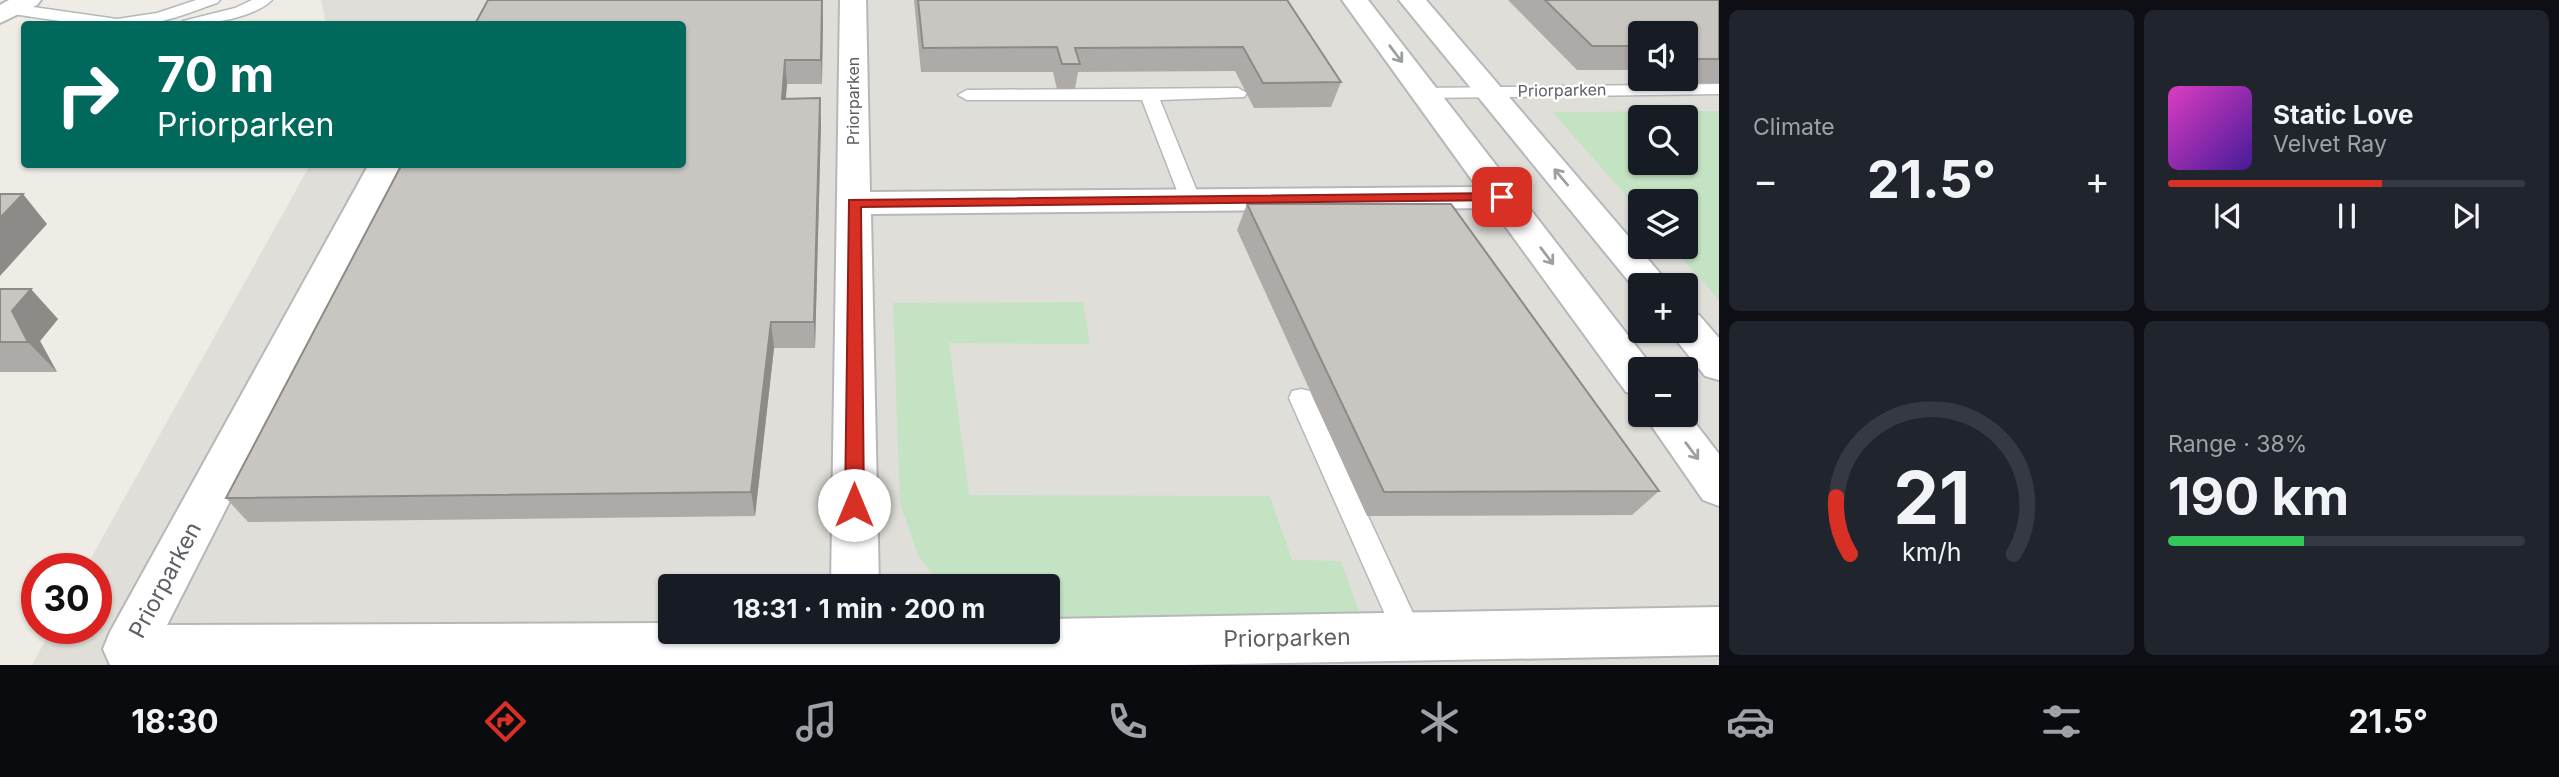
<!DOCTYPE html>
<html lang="en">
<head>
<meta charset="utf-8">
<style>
	body { margin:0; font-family:Inter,sans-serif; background:#20242c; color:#f1f3f6; height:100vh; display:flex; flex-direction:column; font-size:26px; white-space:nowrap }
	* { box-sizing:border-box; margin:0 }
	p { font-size:23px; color:#9ea1a6 }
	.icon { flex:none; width:38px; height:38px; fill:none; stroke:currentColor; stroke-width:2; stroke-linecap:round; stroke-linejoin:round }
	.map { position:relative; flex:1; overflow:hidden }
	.panel { display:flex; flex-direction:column; gap:10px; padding:10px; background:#0d0f14; width:840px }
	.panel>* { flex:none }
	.banner { position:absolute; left:21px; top:21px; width:665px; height:147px; border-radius:7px; box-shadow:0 2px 5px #0004; background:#00695c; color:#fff; overflow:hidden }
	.buttons { position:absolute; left:1628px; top:21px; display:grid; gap:14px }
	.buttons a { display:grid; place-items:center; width:70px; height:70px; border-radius:7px; background:#171b24; box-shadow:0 2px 5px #0004; font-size:35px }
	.speed { position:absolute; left:21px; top:553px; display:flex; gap:14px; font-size:35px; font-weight:700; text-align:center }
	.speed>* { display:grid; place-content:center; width:91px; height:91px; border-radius:50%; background:#171b24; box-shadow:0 2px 5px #0004; line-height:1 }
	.speed .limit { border:10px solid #d22; background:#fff; color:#111 }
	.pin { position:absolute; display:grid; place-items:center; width:60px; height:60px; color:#fff; margin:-30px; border-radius:14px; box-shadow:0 4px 10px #0006 }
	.me { position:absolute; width:77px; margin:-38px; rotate:0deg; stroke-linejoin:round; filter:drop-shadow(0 0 5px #0008) }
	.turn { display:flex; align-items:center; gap:24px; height:147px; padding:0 21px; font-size:32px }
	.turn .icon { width:91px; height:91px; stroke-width:2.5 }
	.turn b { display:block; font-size:49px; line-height:60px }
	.big { font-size:52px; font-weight:700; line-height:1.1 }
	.panel .tile { flex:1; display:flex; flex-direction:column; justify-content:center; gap:10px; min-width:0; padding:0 24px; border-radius:10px; background:#20242c }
	.panel .dial { align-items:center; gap:0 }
	.dial svg { height:182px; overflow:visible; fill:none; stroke:#363941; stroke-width:7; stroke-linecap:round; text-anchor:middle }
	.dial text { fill:#f1f3f6; stroke:none }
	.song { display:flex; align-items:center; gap:21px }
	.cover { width:84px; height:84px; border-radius:10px; background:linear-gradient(135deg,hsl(310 70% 55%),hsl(260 70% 35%)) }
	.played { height:7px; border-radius:4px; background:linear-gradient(90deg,#d93025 60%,#363941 60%) }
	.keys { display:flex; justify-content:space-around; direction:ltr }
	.heat { display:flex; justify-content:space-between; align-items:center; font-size:38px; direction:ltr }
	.charge { height:10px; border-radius:5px; background:linear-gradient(90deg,#34c759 38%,#363941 0) }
	.panel .tiles { flex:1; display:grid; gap:10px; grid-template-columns:repeat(2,1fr) }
	.trip { position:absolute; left:658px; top:574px; width:402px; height:70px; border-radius:7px; background:#171b24; box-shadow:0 2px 5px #0004; font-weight:700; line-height:70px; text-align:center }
	.menu { display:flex; height:112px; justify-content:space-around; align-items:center; background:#090b0e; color:#9ea1a6 }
	.menu .icon { width:49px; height:49px }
	.menu .current { color:#d93025 }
	.menu b { font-size:32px; color:#f1f3f6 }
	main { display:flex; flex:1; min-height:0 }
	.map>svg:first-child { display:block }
	.industrial { fill:#dfded9; fill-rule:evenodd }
	.green { fill:#c3e3c3; fill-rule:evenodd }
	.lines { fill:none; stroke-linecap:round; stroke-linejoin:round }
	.lane-casing { stroke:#b5b7ba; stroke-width:3 }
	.street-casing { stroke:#b5b7ba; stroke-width:4 }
	.lane { fill:#fff; fill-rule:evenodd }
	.street { fill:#fff; fill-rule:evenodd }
	.wall { fill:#adaaa7 }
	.shaded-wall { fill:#8d8b88 }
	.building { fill:#c9c6c2; stroke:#8d8b88; stroke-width:2 }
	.oneway { stroke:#9da0a2 }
	.route { fill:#d93025; stroke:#8d1f18; stroke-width:2 }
	.labels { text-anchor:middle; stroke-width:5; stroke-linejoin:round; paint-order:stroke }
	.far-street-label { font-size:16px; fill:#5c6064; stroke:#fff }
	.near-street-label { font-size:23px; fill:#5c6064; stroke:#fff }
</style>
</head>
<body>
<main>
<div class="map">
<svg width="1719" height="665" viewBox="0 0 1719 665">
	<rect width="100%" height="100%" fill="#eeece5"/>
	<!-- industrial -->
	<path class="industrial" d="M321,0h1398v665h-1687l20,-37h44v-59h-11l225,-404 372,-1v-140h-356zM1640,33h45v46h-45zM1640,117h45v46h-45zM1640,201h45v46h-45zM1640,285h45v46h-45zM1640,369h45v46h-45zM670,586h378v46h-378z"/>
	<!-- green -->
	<path class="green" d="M1719,111v189l-47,-53h13v-46h-45v10l-88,-99zM1640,117h45v46h-45z
		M1083,302l7,42 -141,-1 20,152 301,1 22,64 49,1 22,62 -315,-1v-36h-106l-24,-31 -18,-52 -7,-200z"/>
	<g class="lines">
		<defs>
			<path id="lane" d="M196,0h24l-3,3c-24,8 -48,19 -74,21 -43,5 -88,-4 -131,-10l-8,-5 8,-5 105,15 40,-6z
				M252,0h20c-18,18 -67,26 -91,24l2,-3 52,-13z
				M1719,84v10l-294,4 -9,-5 9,-5z
				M1238,88l9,5 -3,4 -84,3 41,101 -3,4h-14l-3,-4 -39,-101h-175l-9,-5 9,-5z
				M1301,389l9,2 3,7 106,228 5,10 -5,10 -10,4 -10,-4 -110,-248 3,-7z"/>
			<path id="street" d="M9,0h32l-4,5 -37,18v-18z
				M840,0h26l4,192 607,-5 -135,-187h26l286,369h-14v27l-14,-4 -134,-184 -621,6 8,372h-48z
				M1399,0h27l244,285h-30l-1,9z
				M369,164h32l-234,461 503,-2v9h378v-13l671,-12v48l-537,10h-1072l-7,-16 7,-17z
				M1685,311l14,4 20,23v42l-14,-4 -36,-45h16z
				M1685,410l34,44v52l-16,-6 -59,-85h41z"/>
		</defs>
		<!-- lane casing -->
		<use href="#lane" class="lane-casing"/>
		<!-- street casing -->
		<use href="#street" class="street-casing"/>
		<!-- lane -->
		<use href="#lane" class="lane"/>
		<!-- street -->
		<use href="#street" class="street"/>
	</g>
	<!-- wall -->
	<path class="wall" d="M822,0v84h-35l-2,15 36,24 -6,225h-41l-19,168 -507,6 -22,-24z
		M914,0h373l54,82 -10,25 -77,1 -19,-37 -157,1 -3,17h-18l-4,-17h-132z
		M1508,0h211v83h-71l-5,-4h42v-46h-45v43l-6,-6h-57z
		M1247,204l412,287 -27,24 -265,1 -130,-286z
		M0,289l58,30 -18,22 17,31h-57z"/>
	<!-- shaded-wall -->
	<path class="shaded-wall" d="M822,0l1,19 -1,65 -1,-24z
		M785,60l2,24 -3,40 -2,-25z
		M820,98l1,25 -6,225 -1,-26z
		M23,194l24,30 -47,52v-58z
		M31,289l27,30 -18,22 17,31 -29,-30 -16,-31z
		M771,322l3,26 -19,168 -4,-24z"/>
	<!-- building -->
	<path class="building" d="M488,0h334l-1,60h-36l-3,39 38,-1 -6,224h-43l-20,170 -525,6 176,-334h280v-140h-207z
		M918,0h369l54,82 -78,1 -20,-36 -168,1 5,16h-18l-5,-17 -134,1z
		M1545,0h174v59h-34v-26h-45v13h-48z
		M0,194h23l-23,24z
		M1247,204h204l208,287 -275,1z
		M0,289h31l-19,22 16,31h-28z"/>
	<!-- one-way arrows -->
	<defs><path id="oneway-shaft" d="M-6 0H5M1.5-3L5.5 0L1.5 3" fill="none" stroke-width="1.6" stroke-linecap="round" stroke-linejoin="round" transform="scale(1.75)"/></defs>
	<g class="oneway">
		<use href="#oneway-shaft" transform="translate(1396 54) rotate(53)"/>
		<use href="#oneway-shaft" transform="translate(1561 177) rotate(-130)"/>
		<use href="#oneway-shaft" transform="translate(1547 256) rotate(53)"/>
		<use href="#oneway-shaft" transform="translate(1692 451) rotate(53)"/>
	</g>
	<!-- route -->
	<path class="route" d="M1502,193l7,4 -2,3 -646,7 3,298 -3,6 -7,2 -6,-2 -3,-6 4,-305z"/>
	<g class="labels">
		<!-- far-street labels -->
		<g class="far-street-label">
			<text transform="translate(1562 90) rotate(-1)" y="6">Priorparken</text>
			<text transform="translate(853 101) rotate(-90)" y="6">Priorparken</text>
		</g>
		<!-- near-street labels -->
		<g class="near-street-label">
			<text transform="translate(165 580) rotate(-62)" y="8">Priorparken</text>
			<text transform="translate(1287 638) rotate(-1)" y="8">Priorparken</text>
		</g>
	</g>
</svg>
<div class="buttons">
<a><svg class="icon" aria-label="sound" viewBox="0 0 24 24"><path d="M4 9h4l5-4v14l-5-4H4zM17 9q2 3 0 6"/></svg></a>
<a><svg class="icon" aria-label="search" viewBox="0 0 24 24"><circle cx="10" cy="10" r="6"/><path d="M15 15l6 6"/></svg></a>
<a><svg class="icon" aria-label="layers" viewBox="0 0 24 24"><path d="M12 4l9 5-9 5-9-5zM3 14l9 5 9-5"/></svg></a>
<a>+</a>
<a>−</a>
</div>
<div class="speed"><div class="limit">30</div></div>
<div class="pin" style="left:1502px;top:197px;background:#d93025"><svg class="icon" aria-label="arrive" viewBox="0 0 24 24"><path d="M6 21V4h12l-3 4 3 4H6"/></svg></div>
<svg class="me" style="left:854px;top:505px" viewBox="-20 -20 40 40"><circle r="19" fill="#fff"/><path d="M0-13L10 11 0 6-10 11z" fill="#d93025"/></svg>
<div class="trip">18:31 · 1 min · 200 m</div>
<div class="banner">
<div class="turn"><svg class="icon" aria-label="right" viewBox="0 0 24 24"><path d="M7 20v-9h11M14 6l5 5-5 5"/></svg><div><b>70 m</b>Priorparken</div></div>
</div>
</div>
<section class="panel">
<div class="tiles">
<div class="tile"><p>Climate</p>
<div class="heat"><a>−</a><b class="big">21.5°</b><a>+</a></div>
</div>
<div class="tile">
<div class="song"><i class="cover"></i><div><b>Static Love</b><p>Velvet Ray</p></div></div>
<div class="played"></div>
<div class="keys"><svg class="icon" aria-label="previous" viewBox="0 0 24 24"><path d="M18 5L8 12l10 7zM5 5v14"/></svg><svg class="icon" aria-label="pause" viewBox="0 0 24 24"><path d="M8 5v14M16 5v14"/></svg><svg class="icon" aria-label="next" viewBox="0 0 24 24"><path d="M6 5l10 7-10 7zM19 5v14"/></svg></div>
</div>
<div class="tile dial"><svg viewBox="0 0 100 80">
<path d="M14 69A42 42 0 1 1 86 69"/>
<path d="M14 69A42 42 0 0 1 8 44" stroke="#d93025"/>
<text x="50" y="56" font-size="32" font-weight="700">21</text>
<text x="50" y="72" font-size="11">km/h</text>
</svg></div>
<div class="tile"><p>Range · 38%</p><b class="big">190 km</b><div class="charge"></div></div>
</div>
</section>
</main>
<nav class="menu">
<b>18:30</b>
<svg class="icon current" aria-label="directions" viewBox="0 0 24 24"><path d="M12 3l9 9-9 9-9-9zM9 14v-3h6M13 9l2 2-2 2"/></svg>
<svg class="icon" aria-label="music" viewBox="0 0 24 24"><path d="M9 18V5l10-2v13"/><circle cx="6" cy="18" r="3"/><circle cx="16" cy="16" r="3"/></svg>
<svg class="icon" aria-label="phone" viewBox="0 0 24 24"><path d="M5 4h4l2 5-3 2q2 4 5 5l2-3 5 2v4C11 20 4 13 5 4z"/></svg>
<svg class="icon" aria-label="climate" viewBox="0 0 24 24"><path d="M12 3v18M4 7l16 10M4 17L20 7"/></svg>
<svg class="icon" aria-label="car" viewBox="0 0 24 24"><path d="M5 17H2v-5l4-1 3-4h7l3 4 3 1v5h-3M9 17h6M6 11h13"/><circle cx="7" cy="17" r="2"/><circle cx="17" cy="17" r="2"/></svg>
<svg class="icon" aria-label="filters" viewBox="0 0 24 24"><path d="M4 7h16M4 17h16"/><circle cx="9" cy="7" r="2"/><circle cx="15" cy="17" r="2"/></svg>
<b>21.5°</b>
</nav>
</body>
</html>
